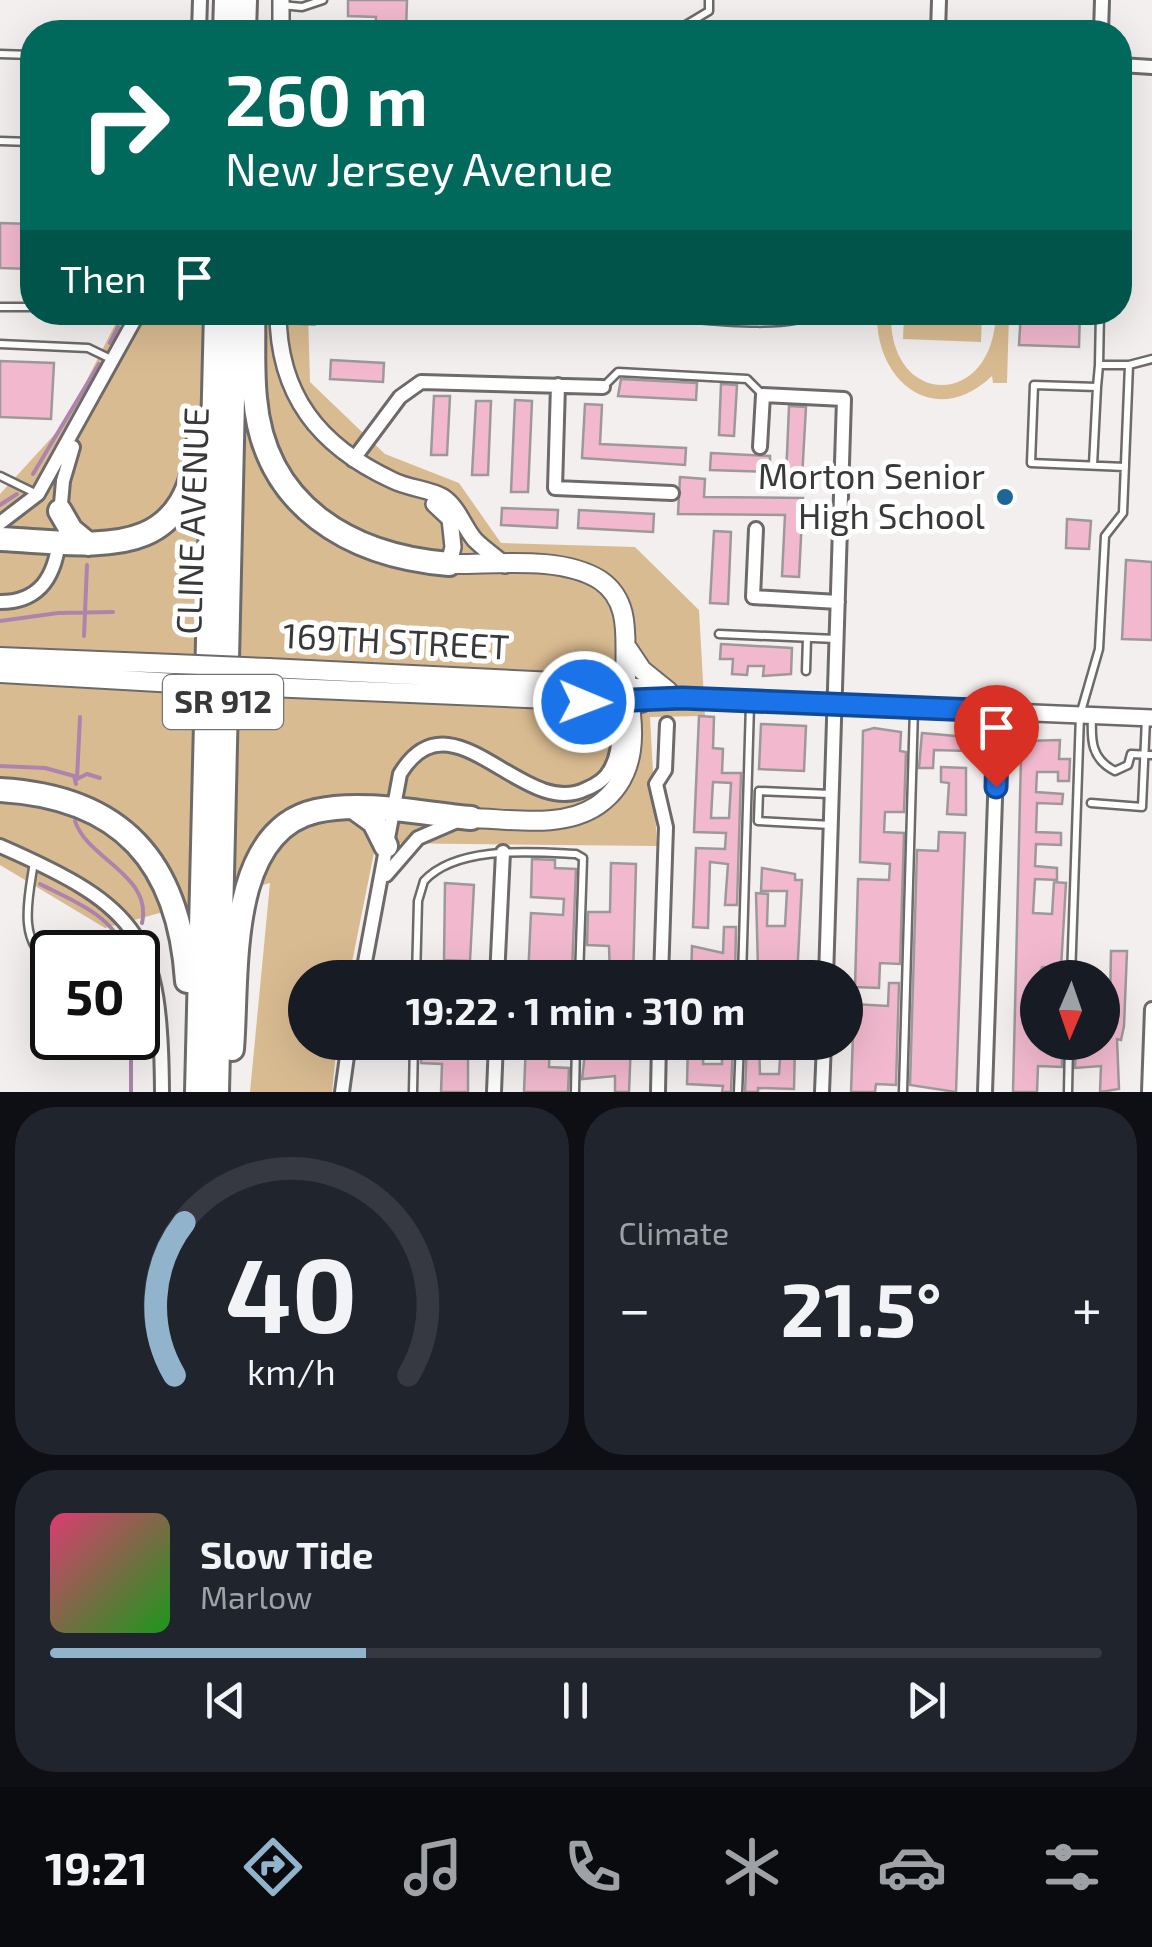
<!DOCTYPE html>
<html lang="en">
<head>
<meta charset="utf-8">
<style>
	body { margin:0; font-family:"Exo 2",sans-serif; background:#20242c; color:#f1f3f6; height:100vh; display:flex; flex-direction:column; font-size:38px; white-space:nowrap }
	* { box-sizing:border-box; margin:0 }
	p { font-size:32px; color:#9ea1a6 }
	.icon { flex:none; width:55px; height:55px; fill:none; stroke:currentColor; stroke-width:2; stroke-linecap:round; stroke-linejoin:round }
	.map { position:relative; height:1092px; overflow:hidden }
	.panel { display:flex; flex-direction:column; gap:15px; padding:15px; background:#0d0f14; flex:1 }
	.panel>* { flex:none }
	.banner { position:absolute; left:20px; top:20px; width:1112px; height:305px; border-radius:40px; box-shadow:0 10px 40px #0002; background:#00695c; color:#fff; overflow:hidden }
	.needle { width:65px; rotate:182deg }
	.fabs { position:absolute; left:1020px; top:960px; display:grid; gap:20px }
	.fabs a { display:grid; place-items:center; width:100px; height:100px; border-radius:50%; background:#171b24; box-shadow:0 10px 40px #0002; font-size:50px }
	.speed { position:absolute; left:30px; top:930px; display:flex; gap:20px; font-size:50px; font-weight:700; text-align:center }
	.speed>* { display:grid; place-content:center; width:130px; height:130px; border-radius:50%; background:#171b24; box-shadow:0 10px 40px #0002; line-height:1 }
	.speed .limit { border:5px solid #111; border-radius:15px; background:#fff; color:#111 }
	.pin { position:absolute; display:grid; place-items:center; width:85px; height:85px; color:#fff; margin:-102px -42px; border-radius:50% 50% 50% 0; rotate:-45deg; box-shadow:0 0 10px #0007 }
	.pin .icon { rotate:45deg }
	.me { position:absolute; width:110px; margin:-55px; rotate:91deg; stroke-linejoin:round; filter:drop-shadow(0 0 8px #0008) }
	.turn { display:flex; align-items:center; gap:35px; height:210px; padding:0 40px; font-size:45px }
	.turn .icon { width:130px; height:130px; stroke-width:2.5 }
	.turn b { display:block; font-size:70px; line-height:85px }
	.then { display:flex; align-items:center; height:95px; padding:0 40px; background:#0003; gap:20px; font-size:38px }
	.big { font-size:75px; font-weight:700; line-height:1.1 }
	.panel .widget { flex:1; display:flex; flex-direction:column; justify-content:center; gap:15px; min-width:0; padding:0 35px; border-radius:40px; background:#20242c }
	.panel .dial { align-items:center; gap:0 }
	.dial svg { height:260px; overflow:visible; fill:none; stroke:#363941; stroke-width:7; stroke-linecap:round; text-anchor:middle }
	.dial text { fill:#f1f3f6; stroke:none }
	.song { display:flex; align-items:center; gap:30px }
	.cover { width:120px; height:120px; border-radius:15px; background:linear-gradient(135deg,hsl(340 70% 55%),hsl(120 70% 35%)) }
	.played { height:10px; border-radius:5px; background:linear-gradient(90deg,#92b3cc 30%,#363941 30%) }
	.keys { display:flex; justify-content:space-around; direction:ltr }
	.heat { display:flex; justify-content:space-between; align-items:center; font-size:55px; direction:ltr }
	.panel .tiles { flex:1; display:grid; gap:15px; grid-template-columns:1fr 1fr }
	.widget:last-child { grid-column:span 2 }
	.trip { position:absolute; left:288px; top:960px; width:575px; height:100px; border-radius:50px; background:#171b24; box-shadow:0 10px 40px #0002; font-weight:700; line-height:100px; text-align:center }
	.menu { display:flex; height:160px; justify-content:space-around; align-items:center; background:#090b0e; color:#9ea1a6 }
	.menu .icon { width:70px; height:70px }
	.menu .active { color:#92b3cc }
	.menu b { font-size:45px; color:#f1f3f6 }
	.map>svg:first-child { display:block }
	.green { fill:#d9bb91 }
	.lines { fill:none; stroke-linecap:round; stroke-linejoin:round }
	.stream { stroke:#ad85ac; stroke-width:4 }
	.building { fill:#f2b9ce; stroke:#9d999a; stroke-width:2.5; fill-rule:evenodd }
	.service-casing { stroke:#6d6a69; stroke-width:11 }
	.minor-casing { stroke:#6d6a69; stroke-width:18 }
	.tertiary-casing { stroke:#6d6a69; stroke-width:20 }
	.secondary-casing { stroke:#6d6a69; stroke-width:22 }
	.motorway-casing { stroke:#6d6a69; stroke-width:28 }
	.service { stroke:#fff; stroke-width:6 }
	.minor { stroke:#fff; stroke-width:12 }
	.tertiary { stroke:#fff; stroke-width:15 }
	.secondary { stroke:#fff; stroke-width:18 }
	.motorway { stroke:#fff; stroke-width:22 }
	.secondary-bridge-casing { stroke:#6d6a69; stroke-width:22; stroke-linecap:butt }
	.secondary-bridge { stroke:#fff; stroke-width:18 }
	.route-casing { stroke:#114b97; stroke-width:25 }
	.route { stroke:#1a73e8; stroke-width:18 }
	.poi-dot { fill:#1e6599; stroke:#fff; stroke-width:4 }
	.labels { text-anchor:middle; stroke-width:10; stroke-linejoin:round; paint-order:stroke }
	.shield { fill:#fff; stroke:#757474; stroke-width:2.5 }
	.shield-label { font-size:32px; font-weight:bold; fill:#3a3939 }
	.poi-label { font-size:35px; fill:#3a3939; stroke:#fff; text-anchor:end }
	.street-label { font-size:35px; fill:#3a3939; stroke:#fff }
</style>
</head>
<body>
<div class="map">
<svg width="1152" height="1092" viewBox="0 0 1152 1092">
	<rect width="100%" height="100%" fill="#f3efef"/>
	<!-- green -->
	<path class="green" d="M121,313h187l2,69 75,72 74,29 42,60 134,4 64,63 6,106 -55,1 7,129 -281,-3 -27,134 -44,1v64l32,1 -5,49h-82l20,-209 -165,45 -105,-63v-371l65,-71z
		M877,313h14c-3,94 102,98 105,0h13l-2,70h-14l-1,-7c-57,54 -117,6 -115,-63z
		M904,313h78l-1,29 -78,-3z"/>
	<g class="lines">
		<!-- stream -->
		<path class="stream" d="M110,343l8,-16
			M33,474l66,-110
			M0,505l17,-11
			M0,621l58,-8 55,-1
			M84,636l3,-71
			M80,717l-3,62 10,-5 13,4
			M0,766l45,2 29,8 2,8
			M75,821c12,38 78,54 67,102
			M40,884c33,17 73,31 85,68
			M131,1038v54"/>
	</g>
	<!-- building -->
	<path class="building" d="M348,0h59l-1,32h-31l1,-15 -28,-1z
		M0,223l32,1v45l-32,-1z
		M1021,312h59l-1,35 -60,-2z
		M331,360l53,3 -1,19 -53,-3z
		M0,361l54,2 -3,56 -51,-2z
		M621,379l76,4 -1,17 -78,-4z
		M721,384l16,1 -3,51 -15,-1z
		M434,396h16l-3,59h-16z
		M515,400l17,1 -4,91h-17z
		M476,401h15l-3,74h-16z
		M585,404l17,1 -2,39 86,4 -1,17 -103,-7z
		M789,406l17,1 -4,71 -16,-1z
		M711,453l59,3v16l-60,-2z
		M680,477l25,2 -1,18 99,1 -4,79 -17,-1 3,-61 -107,-1z
		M502,508l56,2 -1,18 -56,-3z
		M579,510l75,4 -1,18 -75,-4z
		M1067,519l24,2 -2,28 -23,-1z
		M714,531l17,1 -3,72 -18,-1z
		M1126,560l26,2v78l-30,-1z
		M721,644l71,4 -1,26 -28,2 1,-10h-16l-1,9 -15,-1 1,-15h-13z
		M699,716l15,1 -1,31 10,1 -1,24h19l-4,132h-12l3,-41 -18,-2 -2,66 -15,-1 3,-79 29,1 1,-16 -32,-1zM713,782l18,1 -2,35h-18z
		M761,724l45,2 -2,45 -45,-2z
		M874,728l27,4 -1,19 6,1 -2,60h-19l-1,20 20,1 -4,131 -20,-1 -1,25 -24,-1 3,-108 31,1 1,-16 -30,-2 3,-131z
		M922,733l45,4v14l-33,-1 -1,18h-14z
		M1060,740l-1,19h11l-1,22h-11v-9h-21l-1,20 27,2 -1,10 -25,-1 -1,29 25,1v12l-25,-1 -1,22 22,2v12l-22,-1 -2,34 19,1 2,-32 12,1 -5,85 -19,-1 -4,10v65h24v25l-24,-1 -1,26h-24l8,-335 4,-16z
		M941,767l25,1v47l-19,-1 2,-31 -8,-1z
		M939,832l26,1 -9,259 -46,-7 7,-235 21,1z
		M532,859l23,1v8l21,1 -4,103 -44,5 3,-64 32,2 1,-16 -33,-2z
		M611,863l25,1 -3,114h-23l-1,-32 -22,-1 1,-33h22z
		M762,868l33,6v6h7l-5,98h-48v-9h9l-2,-76 12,1 -1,32h18l2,-35h-26z
		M445,883l29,2 -4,76 -26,-1z
		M724,927h12l-1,51h-44l1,-32 31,7z
		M1111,951h16l-3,75 -3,14 -4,-1 2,50 -19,3 1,-26 -26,2 1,-26h26l8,-39z
		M889,983h10l-3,102 -20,-1 -1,8h-24l3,-88 34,2z
		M422,1042h46v50h-27l1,-28 -21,-1z
		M526,1042h24l-1,25 20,1 -1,24h-44z
		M631,1042l-2,50h-14v-16l-33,3 4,-35z
		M688,1042h16l-1,22h19v-22h11l-2,50h-9l1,-6 -36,-2z
		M747,1042h12l1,32h19l2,-31 14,1 -1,45 -36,-1v4h-13z"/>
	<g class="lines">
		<defs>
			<path id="service" d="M281,5l21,2 21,-7
				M674,32l35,-21v-11
				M0,54l32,1
				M0,141l32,1
				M0,307h32
				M660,312v4c34,2 131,16 155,-4
				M279,319l35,1 2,-8
				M0,344l88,4 25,12
				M1099,365l-2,22 -63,-2 -3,78 94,4
				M1129,365l23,-6
				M603,387l15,-15 129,7 15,15
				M1093,465l4,-78
				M0,476l37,18
				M719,634l117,5
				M806,671l1,-33
				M1092,717c-1,23 -1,42 23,54l13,-6 3,-11 21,1
				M830,794l-71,-3 -1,30 73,4
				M1091,803l51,4 4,-88
				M34,862c-5,33 -18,82 18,100
				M416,978l2,-77 6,-20c33,-36 109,-29 152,-27l7,4 -4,120
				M742,978l8,-274
				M1071,978l9,-263 19,-66 6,-113 18,-23 6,-148h-30l1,-53
				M413,1092l1,-50
				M575,1092l1,-50
				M738,1092l2,-50
				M903,1092l11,-384
				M1068,1092l1,-50"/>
			<path id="minor" d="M199,32l1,-32
				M938,32l1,-32
				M1101,32l1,-32
				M1120,65l32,2
				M558,385l-3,103 117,5
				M760,447l3,-52 81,4 -18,579
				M353,460l47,-63 21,-15 182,5
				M60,515l3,-34 10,-34
				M0,523l38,-29 101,-182
				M756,529l-3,68 85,5
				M0,602c40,0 55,-26 59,-62
				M0,846c142,62 161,91 162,246
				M386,875l32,-37 37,-16
				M362,978l38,-204c52,-86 123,47 186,15 10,-4 19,-9 24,-19 14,-23 5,-51 14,-75
				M497,978l6,-126
				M661,978l5,-151 -10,-43 9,-14 2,-46
				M342,1092l7,-50
				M494,1092l2,-50
				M658,1092l1,-50
				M822,1092l2,-50
				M985,1092l13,-381
				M1149,1092l3,-83"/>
			<path id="tertiary" d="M281,32v-32
				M278,312c0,83 41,134 114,168 15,8 37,9 51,17 16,11 20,29 32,43 9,9 21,17 30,25
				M434,504l16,15 3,28 -4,17
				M673,698l479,20"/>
			<path id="secondary" d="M449,564c45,1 111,-9 151,16 37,25 21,71 27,107 8,42 12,89 -29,118 -35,24 -86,14 -127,13
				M628,649l14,21 26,21
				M0,657l174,7
				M268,668l329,16 48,5 28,9
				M0,673l176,10
				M269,687l373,16
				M589,704l30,24"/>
			<path id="motorway" d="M225,32l1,-32
				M244,32l1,-32
				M253,312c1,29 -1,58 2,86 9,108 95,158 194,166
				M60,511l11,19 17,14
				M0,539c100,5 188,27 199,-103
				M0,790c122,7 179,72 187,191
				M356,809l18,13 12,24
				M232,1049c6,-73 -7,-217 84,-238 47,-11 107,3 155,7
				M197,1092l19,-780
				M217,1092l18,-780"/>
		</defs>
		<!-- service casing -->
		<use href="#service" class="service-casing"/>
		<!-- minor casing -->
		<use href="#minor" class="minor-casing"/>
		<!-- tertiary casing -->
		<use href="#tertiary" class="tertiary-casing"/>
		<!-- secondary casing -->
		<use href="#secondary" class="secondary-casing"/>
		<!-- motorway casing -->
		<use href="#motorway" class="motorway-casing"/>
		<!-- service -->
		<use href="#service" class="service"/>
		<!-- minor -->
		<use href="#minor" class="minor"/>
		<!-- tertiary -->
		<use href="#tertiary" class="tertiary"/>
		<!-- secondary -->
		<use href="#secondary" class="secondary"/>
		<!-- motorway -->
		<use href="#motorway" class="motorway"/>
		<defs>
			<path id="secondary-bridge" d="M174,664l94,4
				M176,683l93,4"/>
		</defs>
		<!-- secondary-bridge casing -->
		<use href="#secondary-bridge" class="secondary-bridge-casing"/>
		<!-- secondary-bridge -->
		<use href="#secondary-bridge" class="secondary-bridge"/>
	</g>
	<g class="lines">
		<defs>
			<path id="route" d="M584,702l98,-4 316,13 -2,76"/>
		</defs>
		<!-- route casing -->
		<use href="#route" class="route-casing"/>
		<!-- route -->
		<use href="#route" class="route"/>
	</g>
	<!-- markers -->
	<circle class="poi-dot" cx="1005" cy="497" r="10"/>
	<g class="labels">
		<!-- shield labels -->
		<rect class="shield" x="163" y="675" width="120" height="54" rx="8"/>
		<g class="shield-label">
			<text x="223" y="713">SR 912</text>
		</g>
		<!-- poi labels -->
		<g class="poi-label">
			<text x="985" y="489">Morton Senior<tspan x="985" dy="40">High School</tspan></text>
		</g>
		<!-- street labels -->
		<g class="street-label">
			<text transform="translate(193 521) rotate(-88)" y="12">CLINE AVENUE</text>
			<text transform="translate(396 642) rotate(3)" y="12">169TH STREET</text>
		</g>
	</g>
</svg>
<div class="fabs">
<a><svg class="needle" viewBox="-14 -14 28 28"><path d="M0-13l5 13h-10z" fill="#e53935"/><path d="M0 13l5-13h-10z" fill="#9ea1a6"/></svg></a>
</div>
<div class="speed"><div class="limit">50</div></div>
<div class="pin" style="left:996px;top:787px;background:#d93025"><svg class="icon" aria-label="arrive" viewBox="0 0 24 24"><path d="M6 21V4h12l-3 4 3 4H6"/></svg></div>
<svg class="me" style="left:584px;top:702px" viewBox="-20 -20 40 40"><circle r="17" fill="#1a73e8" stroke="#fff" stroke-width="3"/><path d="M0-11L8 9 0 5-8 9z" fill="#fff"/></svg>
<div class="trip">19:22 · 1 min · 310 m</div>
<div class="banner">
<div class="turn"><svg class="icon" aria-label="right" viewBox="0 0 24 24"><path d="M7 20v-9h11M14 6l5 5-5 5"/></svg><div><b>260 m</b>New Jersey Avenue</div></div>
<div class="then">Then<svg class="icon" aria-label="arrive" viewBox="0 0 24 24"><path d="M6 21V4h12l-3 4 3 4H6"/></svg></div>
</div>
</div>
<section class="panel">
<div class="tiles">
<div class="widget dial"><svg viewBox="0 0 100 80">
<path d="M14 69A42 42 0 1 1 86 69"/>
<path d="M14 69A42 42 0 0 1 17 22" stroke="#92b3cc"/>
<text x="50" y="56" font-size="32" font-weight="700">40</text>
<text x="50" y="72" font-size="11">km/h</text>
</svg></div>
<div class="widget"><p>Climate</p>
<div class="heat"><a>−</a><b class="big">21.5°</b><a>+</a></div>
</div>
<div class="widget">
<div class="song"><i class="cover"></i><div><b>Slow Tide</b><p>Marlow</p></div></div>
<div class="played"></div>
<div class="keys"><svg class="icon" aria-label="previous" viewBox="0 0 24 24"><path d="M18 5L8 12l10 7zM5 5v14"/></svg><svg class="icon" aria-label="pause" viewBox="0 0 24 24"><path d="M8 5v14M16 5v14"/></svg><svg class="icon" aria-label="next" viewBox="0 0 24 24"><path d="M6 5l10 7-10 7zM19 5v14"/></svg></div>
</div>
</div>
</section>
<nav class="menu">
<b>19:21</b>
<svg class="icon active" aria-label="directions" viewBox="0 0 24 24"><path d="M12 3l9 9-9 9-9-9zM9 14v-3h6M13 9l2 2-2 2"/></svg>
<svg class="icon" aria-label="music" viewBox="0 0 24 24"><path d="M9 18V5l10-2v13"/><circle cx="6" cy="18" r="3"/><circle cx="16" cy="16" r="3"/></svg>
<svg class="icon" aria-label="phone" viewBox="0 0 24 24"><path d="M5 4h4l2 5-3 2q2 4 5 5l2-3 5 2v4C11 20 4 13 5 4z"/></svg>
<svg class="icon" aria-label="climate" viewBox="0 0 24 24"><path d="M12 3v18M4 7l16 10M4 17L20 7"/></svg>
<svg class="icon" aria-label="car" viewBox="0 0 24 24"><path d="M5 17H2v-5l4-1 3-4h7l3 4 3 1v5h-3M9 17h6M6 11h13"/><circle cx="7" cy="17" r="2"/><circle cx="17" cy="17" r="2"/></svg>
<svg class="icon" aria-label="filters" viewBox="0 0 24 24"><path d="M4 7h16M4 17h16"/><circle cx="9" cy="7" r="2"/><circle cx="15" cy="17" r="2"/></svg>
</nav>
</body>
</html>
